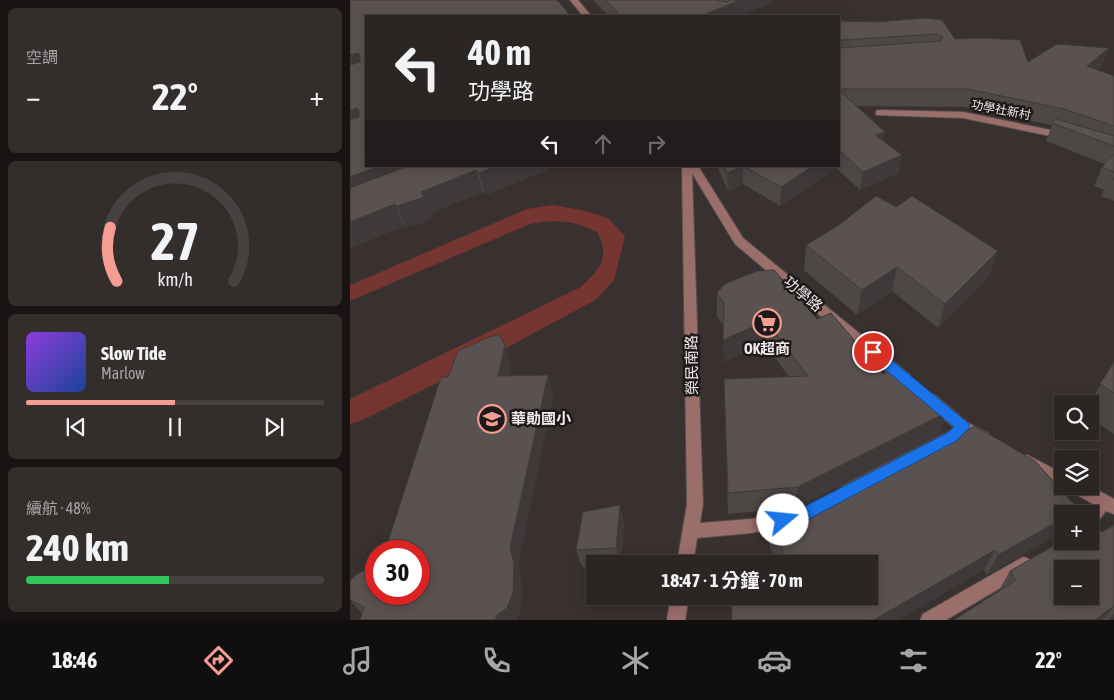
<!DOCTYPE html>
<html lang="zh-TW">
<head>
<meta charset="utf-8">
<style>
	body { margin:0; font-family:"Asap Condensed","Noto Sans TC",sans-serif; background:#332d2c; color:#f1f3f6; height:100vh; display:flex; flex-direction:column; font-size:19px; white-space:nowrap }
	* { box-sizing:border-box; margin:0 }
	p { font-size:16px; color:#a6a5a6 }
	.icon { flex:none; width:28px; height:28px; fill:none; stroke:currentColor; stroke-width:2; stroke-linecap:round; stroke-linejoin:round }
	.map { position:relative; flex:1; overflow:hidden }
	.details { display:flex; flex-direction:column; gap:8px; padding:8px; background:#181414; width:350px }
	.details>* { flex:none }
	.banner { position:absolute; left:15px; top:15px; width:475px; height:152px; border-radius:0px; box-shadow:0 2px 12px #0003,0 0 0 1px #474241; background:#2b2524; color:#f1f3f6; overflow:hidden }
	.controls { position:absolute; left:704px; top:395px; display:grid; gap:10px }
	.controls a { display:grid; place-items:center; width:45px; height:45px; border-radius:0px; background:#2b2524; box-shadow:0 2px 12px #0003,0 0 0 1px #474241; font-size:25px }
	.speed { position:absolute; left:15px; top:540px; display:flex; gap:10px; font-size:25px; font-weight:700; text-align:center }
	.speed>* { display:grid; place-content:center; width:65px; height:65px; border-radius:50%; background:#2b2524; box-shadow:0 2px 12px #0003,0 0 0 1px #474241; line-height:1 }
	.speed .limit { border:8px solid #d22; background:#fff; color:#111 }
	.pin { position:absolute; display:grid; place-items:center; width:42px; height:42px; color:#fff; margin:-21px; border:2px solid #fff; border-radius:50%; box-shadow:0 1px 5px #0007 }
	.me { position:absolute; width:55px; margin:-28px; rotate:73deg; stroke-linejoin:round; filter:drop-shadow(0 0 4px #0008) }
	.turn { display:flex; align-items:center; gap:18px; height:105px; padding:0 20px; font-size:22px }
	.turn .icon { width:65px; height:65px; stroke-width:2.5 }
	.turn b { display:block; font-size:35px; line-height:42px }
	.lanes { display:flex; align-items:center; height:48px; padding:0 20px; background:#0003; justify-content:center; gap:25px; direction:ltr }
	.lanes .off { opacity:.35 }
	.big { font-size:38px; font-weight:700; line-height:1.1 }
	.details .card { flex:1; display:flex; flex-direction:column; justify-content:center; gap:8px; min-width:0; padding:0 18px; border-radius:8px; background:#332d2c }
	.details .dial { align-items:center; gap:0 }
	.dial svg { height:130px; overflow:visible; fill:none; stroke:#474241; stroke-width:7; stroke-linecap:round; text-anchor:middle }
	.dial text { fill:#f1f3f6; stroke:none }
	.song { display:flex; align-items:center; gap:15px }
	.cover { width:60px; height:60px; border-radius:8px; background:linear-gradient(135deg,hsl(270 70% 55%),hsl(220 70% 35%)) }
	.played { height:5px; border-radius:2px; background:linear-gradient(90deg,#f59c93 50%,#474241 50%) }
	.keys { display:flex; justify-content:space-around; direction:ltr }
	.heat { display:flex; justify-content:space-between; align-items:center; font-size:28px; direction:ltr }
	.charge { height:8px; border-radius:4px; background:linear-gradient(90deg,#34c759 48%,#474241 0) }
	.trip { position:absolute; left:236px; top:555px; width:292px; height:50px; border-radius:0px; background:#2b2524; box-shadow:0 2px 12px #0003,0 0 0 1px #474241; font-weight:700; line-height:50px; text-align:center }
	.tabs { display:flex; height:80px; justify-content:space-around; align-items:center; background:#110f0e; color:#a6a5a6 }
	.tabs .icon { width:35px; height:35px }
	.tabs .active { color:#f59c93 }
	.tabs b { font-size:22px; color:#f1f3f6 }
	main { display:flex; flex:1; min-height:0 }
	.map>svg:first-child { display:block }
	.green { fill:#753530 }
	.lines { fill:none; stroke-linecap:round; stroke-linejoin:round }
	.minor-casing { stroke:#564f4e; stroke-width:2 }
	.minor { fill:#9a6e69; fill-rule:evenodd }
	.wall { fill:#4d4746 }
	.shaded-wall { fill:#3f3939 }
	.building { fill:#5a5251; stroke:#3f3939; fill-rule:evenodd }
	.route { fill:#1a73e8; stroke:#114b97 }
	.labels { text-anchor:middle; stroke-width:5; stroke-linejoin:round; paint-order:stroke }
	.far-street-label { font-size:12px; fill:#f1ecec; stroke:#1d1a19 }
	.street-label { font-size:15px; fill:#f1ecec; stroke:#1d1a19 }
	.poi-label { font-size:15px; font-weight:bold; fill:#f1ecec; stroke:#1d1a19 }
</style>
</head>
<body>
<main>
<section class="details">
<div class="card"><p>空調</p>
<div class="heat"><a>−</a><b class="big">22°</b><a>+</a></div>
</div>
<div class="card dial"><svg viewBox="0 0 100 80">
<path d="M14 69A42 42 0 1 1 86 69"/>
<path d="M14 69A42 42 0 0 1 10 36" stroke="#f59c93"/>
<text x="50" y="56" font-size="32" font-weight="700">27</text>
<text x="50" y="72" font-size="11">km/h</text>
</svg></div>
<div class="card">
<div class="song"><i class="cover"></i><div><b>Slow Tide</b><p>Marlow</p></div></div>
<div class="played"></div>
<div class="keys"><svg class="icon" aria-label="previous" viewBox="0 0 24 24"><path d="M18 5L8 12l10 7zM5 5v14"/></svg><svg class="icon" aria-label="pause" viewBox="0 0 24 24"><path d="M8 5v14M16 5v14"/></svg><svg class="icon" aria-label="next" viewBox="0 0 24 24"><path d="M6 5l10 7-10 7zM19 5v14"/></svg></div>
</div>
<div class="card"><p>續航 · 48%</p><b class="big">240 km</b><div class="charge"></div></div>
</section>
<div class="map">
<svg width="764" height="620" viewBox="0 0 764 620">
	<rect width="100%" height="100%" fill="#393130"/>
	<!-- green -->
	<path class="green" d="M203,205l33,6 22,7 17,18 -11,44 -17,19 -102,55 -132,66 -13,4v-25l231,-112c19,-18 30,-30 16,-55 -22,-12 -43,-13 -67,-8l-180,77v-16l177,-76z"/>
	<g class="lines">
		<defs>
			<path id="minor" d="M220,0h8l13,16h-8z
				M529,110l84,2 102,21 5,3 -5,3 -102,-21 -87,-3v-4z
				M332,166h16l45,72 167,137 2,4 -2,4 -5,1 -5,-1 -165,-139 -43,-71 11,331 -3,19 51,-4 46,-9 6,2 2,5 -2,5 -6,2 -46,9 -54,5 -4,26h-16l10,-60z
				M581,394l5,2 32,27 20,10 2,4 -2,4 -5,2 -25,-12 -32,-27 -2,-4 2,-4z
				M677,455l35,18 1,13 -6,-1 -35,-19 -2,-5 2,-5z
				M717,486h23l24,13v15l-8,-3 -10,13 -6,2v-12h-6l9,-10 -23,-13z
				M673,557l6,2 2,6 -2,6 -83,49h-26l3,-6z
				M321,596h18l-4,24h-18z"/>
		</defs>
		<!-- minor casing -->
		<use href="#minor" class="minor-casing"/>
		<!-- minor -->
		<use href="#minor" class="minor"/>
	</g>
	<!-- wall -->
	<path class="wall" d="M0,0h207l-191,166 179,5 -60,24 -2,-3 -53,21 2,6 -26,9 -2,-2 -54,22z
		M243,0h180v2l-34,14h-131z
		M577,18l28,21 73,23 81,-14 -7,17 -5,5 17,6v125l-13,-5 3,-6 -10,-4 8,-19 3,-3 -59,-23 6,-16 -88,-18 -108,-1 27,35 16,32 -39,17 -24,-22 -56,38 -37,-22 -15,7 -11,-25h122v-145l38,1z
		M456,245l184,30 -52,53 -46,-37 -35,24 -53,-45z
		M367,293l100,26 66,55 63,39 -7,22 27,-4 117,83h-21v19l-1,-1 -74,43 -3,-5 -86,50h-167l45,-60 -7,-15 2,-20 65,-31 2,-7 45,-24 -88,45 -67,6 -4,-135 65,-2 -24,-33 -41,18 -1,-37 -6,-9z
		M155,345l6,20 -2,11 44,19 -35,171 4,14 -1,29 -4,11h-157l2,-7 -12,-13 26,-6 72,-217z
		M764,362v72l-24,-16v-14h-1z
		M270,505l4,18 -3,41h-26v3h-13l-6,-17z
		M764,525v93l-2,2h-158l44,-28 12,-21 92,-39z"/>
	<!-- shaded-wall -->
	<path class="shaded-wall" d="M390,0h33v2l-34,14h-38z
		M759,48l-7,17 -21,18 6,-17z
		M8,53l7,20 -15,5v-23z
		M7,108l8,21 -15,6v-24z
		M535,132l-3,18 -7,-15z
		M552,155l-3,18 -39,17 3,-18z
		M30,166h66l-96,37v-26z
		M146,166h60l-11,5 -60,24 -6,-22z
		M393,166v18l-15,7 -1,-18z
		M463,166h24l-1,2 -56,38 1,-19z
		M126,170l7,22 -53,21 2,6 -26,9 -9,-22 24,-14z
		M45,204l9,22 -54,22v-26z
		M648,251l-8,24 -52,53 7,-24z
		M547,267l-5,24 -35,24 5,-25z
		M416,321l-1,23 -41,18 -1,-22z
		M155,345l6,20 -6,31 -7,-20z
		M198,375l5,20 -35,171 4,14 -1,29 -4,11h-21l14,-72z
		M596,413l-7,22 -144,73 3,-21z
		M270,505l4,18 -3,41 -5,-16z
		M712,519v11l-1,2 -74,43 11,-20z
		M645,550l-11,20 -86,50h-24z
		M764,606v1l-12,13h-7z
		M764,614v4l-2,2h-3z"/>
	<!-- building -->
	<path class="building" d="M0,0h207l14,16h-205v150h14l-30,11v-57l9,-3v-7l-2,-2 -7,3v-46l10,-3v-7l-2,-2 -8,2z
		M256,0h111l1,1 10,1 2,-2h10l-39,16h-81z
		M577,18l15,2 13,19 26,-1 39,2 8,22 29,-18 52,4 -22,18 27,10v50l-50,-17 -96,-20h-129v-68l38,1zM587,34l6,3 -2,4 -101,7 1,-8z
		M489,90l46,42 -10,3 27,20 -39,17 -24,-22z
		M706,119l58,17v10l-62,-23z
		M764,154v25l-5,-2 5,-5 -12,-5z
		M58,166h88l-17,7 -3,-3 -55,22 3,5 -27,9 -2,-2 -45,18v-34z
		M374,166h19l-16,7z
		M393,166h70l-32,21z
		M526,196l20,11 16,-11 86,55 -53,53 -48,-37 -35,23 -56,-45 33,-20z
		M424,270l43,49 14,-6 52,61 12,-6 51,45 -148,74 -70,6 -4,-114 84,-3 -42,-55 -43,19 1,-37 -7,-10 8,-9 32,-13z
		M149,335l6,10 -7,31 50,-1 -38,173 4,15 -1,30 -6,15 -11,8v4h-136l4,-13 -14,-7v-19l7,-7 10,-5 9,-2v27h43v-43h-34l56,-174h7l10,-26 31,-14z
		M764,362v31l-14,-9z
		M609,425l7,6 9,-5 60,35 48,53h-6v-2h-2l-3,2h-10v5l-64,36 -3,-5 -121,70h-142l-1,-24h139v-32h-139v-3l56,-1 -16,-35 85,-40 -18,2z
		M270,505l-4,43 -40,2 7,-38z
		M740,519l12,13 12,-7v81l-19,14h-141l62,-40 -6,-9 52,-30h28zM712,569h28v27h-28z"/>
	<!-- route -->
	<path class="route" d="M523,348l5,1 90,74 2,4 -14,14 -153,81 -20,5 -6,-2 -2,-5 2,-4 19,-5 151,-78 7,-6 -85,-71 -2,-4 2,-3z"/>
	<!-- icons -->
	<defs>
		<symbol id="supermarket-ring" viewBox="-11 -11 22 22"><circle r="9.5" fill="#1d1a19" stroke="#f59c93" stroke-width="1.5"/><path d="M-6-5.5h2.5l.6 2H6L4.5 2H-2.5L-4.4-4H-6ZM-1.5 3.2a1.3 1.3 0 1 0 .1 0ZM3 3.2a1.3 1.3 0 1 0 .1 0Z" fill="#f59c93"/></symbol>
		<symbol id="school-ring" viewBox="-11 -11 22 22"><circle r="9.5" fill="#1d1a19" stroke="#f59c93" stroke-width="1.5"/><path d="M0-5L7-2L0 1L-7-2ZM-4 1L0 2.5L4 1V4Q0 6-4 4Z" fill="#f59c93"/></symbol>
	</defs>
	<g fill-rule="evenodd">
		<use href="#supermarket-ring" x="401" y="307" width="32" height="32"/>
		<use href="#school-ring" x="126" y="403" width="32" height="32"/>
	</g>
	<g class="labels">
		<!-- far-street labels -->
		<g class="far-street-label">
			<text transform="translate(651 110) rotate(11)" y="4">功學社新村</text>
		</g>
		<!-- street labels -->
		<g class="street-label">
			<text transform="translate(453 294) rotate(40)" y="5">功學路</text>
			<text transform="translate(342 365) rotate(-91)" y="5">榮民南路</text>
		</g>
		<!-- poi labels -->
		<g class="poi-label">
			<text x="417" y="354">OK超商</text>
			<text x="161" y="424" text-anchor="start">華勛國小</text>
		</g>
	</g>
</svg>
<div class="controls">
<a><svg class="icon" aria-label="search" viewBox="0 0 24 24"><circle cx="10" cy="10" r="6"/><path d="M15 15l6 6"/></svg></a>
<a><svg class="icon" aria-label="layers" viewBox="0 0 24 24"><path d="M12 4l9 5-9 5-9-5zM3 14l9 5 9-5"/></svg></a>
<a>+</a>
<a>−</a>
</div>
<div class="speed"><div class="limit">30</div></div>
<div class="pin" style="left:523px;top:352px;background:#d93025"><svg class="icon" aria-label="arrive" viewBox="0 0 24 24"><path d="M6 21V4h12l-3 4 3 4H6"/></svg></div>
<svg class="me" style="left:433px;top:520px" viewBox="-20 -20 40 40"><circle r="19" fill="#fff"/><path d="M0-13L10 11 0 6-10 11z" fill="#1a73e8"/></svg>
<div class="trip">18:47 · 1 分鐘 · 70 m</div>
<div class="banner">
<div class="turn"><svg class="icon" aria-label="left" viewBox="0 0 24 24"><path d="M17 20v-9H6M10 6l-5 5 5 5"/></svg><div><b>40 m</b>功學路</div></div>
<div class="lanes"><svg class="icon" aria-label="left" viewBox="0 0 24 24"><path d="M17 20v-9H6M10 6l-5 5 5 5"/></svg><svg class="icon off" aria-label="ahead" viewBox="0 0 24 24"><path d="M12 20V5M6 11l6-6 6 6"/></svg><svg class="icon off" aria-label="right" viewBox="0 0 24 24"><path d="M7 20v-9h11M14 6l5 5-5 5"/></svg></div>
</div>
</div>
</main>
<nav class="tabs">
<b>18:46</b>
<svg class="icon active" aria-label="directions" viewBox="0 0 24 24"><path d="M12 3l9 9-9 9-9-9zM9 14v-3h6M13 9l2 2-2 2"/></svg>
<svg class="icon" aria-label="music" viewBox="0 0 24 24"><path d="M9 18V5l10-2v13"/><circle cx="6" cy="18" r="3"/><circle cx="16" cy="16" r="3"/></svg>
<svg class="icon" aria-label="phone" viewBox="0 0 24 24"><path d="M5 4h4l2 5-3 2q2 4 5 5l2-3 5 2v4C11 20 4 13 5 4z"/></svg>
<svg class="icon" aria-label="climate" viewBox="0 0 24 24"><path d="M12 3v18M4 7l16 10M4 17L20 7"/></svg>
<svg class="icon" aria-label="car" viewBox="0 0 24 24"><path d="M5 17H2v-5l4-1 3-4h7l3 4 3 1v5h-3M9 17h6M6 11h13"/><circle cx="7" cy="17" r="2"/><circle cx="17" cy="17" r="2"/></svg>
<svg class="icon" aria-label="filters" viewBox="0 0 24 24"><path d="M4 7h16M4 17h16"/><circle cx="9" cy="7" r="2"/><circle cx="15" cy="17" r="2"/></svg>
<b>22°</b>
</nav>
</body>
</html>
